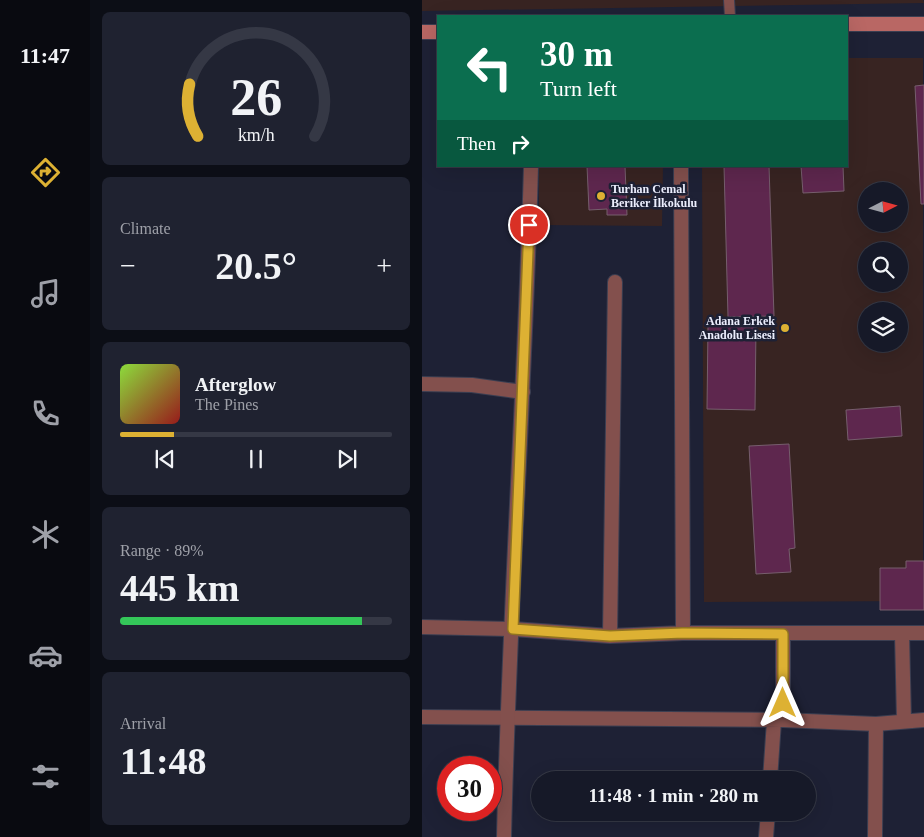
<!DOCTYPE html>
<html lang="en">
<head>
<meta charset="utf-8">
<style>
	body { margin:0; font-family:"Times New Roman",serif; background:#1f2230; color:#f1f3f6; height:100vh; display:flex; flex-direction:column; font-size:19px; white-space:nowrap }
	* { box-sizing:border-box; margin:0 }
	p { font-size:16px; color:#9ea0a8 }
	.icon { flex:none; width:28px; height:28px; fill:none; stroke:currentColor; stroke-width:2; stroke-linecap:round; stroke-linejoin:round }
	.map { position:relative; flex:1; overflow:hidden }
	.drawer { display:flex; flex-direction:column; gap:12px; padding:12px; background:#0c0e16; width:332px }
	.drawer>* { flex:none }
	.banner { position:absolute; left:15px; top:15px; width:411px; height:152px; border-radius:0px; box-shadow:0 5px 20px #0002,0 0 0 1px #353845; background:#0b6e4f; color:#fff; overflow:hidden }
	.needle { width:32px; rotate:84deg }
	.fabs { position:absolute; left:436px; top:182px; display:grid; gap:10px }
	.fabs a { display:grid; place-items:center; width:50px; height:50px; border-radius:50%; background:#161928; box-shadow:0 5px 20px #0002,0 0 0 1px #353845; font-size:25px }
	.speed { position:absolute; left:15px; top:756px; display:flex; gap:10px; font-size:25px; font-weight:700; text-align:center }
	.speed>* { display:grid; place-content:center; width:65px; height:65px; border-radius:50%; background:#161928; box-shadow:0 5px 20px #0002,0 0 0 1px #353845; line-height:1 }
	.speed .limit { border:8px solid #d22; background:#fff; color:#111 }
	.pin { position:absolute; display:grid; place-items:center; width:42px; height:42px; color:#fff; margin:-21px; border:2px solid #fff; border-radius:50%; box-shadow:0 1px 5px #0007 }
	.me { position:absolute; width:55px; margin:-28px; rotate:0deg; stroke-linejoin:round; filter:drop-shadow(0 0 4px #0008) }
	.turn { display:flex; align-items:center; gap:18px; height:105px; padding:0 20px; font-size:22px }
	.turn .icon { width:65px; height:65px; stroke-width:2.5 }
	.turn b { display:block; font-size:35px; line-height:42px }
	.then { display:flex; align-items:center; height:48px; padding:0 20px; background:#0003; gap:10px; font-size:19px }
	.big { font-size:38px; font-weight:800; line-height:1.1 }
	.drawer .widget { flex:1; display:flex; flex-direction:column; justify-content:center; gap:8px; min-width:0; padding:0 18px; border-radius:8px; background:#1f2230 }
	.drawer .dial { align-items:center; gap:0 }
	.dial svg { height:130px; overflow:visible; fill:none; stroke:#353845; stroke-width:7; stroke-linecap:round; text-anchor:middle }
	.dial text { fill:#f1f3f6; stroke:none }
	.song { display:flex; align-items:center; gap:15px }
	.cover { width:60px; height:60px; border-radius:8px; background:linear-gradient(135deg,hsl(90 70% 55%),hsl(0 70% 35%)) }
	.played { height:5px; border-radius:2px; background:linear-gradient(90deg,#ddb133 20%,#353845 20%) }
	.keys { display:flex; justify-content:space-around; direction:ltr }
	.heat { display:flex; justify-content:space-between; align-items:center; font-size:28px; direction:ltr }
	.charge { height:8px; border-radius:4px; background:linear-gradient(90deg,#34c759 89%,#353845 0) }
	.trip { position:absolute; left:109px; top:771px; width:285px; height:50px; border-radius:25px; background:#161928; box-shadow:0 5px 20px #0002,0 0 0 1px #353845; font-weight:800; line-height:50px; text-align:center }
	main { display:flex; flex:1; min-height:0 }
	.menu { display:flex; flex-direction:column; width:90px; justify-content:space-around; align-items:center; background:#090a10; color:#9ea0a8 }
	.menu .icon { width:35px; height:35px }
	.menu .selected { color:#ddb133 }
	.menu b { font-size:22px; color:#f1f3f6 }
	.map>svg:first-child { display:block }
	.education { fill:#382422; fill-rule:evenodd }
	.building { fill:#5e274e; stroke:#765e6d }
	.lines { fill:none; stroke-linecap:round; stroke-linejoin:round }
	.service-casing { stroke:#3b3e51; stroke-width:12 }
	.minor-casing { stroke:#3b3e51; stroke-width:16 }
	.tertiary-casing { stroke:#3b3e51; stroke-width:16 }
	.secondary-casing { stroke:#3b3e51; stroke-width:16 }
	.service { stroke:#83504d; stroke-width:10 }
	.minor { stroke:#83504d; stroke-width:14 }
	.tertiary { stroke:#83504d; stroke-width:14 }
	.secondary { stroke:#b96764; stroke-width:14 }
	.route-casing { stroke:#907321; stroke-width:12 }
	.route { stroke:#ddb133; stroke-width:9 }
	.poi-dot { fill:#ddb133; stroke:#1e2135; stroke-width:2 }
	.labels { text-anchor:middle; stroke-width:5; stroke-linejoin:round; paint-order:stroke }
	.poi-label { font-size:12px; font-weight:bold; fill:#eceefd; stroke:#1e2135; text-anchor:start }
</style>
</head>
<body>
<main>
<nav class="menu">
<b>11:47</b>
<svg class="icon selected" aria-label="directions" viewBox="0 0 24 24"><path d="M12 3l9 9-9 9-9-9zM9 14v-3h6M13 9l2 2-2 2"/></svg>
<svg class="icon" aria-label="music" viewBox="0 0 24 24"><path d="M9 18V5l10-2v13"/><circle cx="6" cy="18" r="3"/><circle cx="16" cy="16" r="3"/></svg>
<svg class="icon" aria-label="phone" viewBox="0 0 24 24"><path d="M5 4h4l2 5-3 2q2 4 5 5l2-3 5 2v4C11 20 4 13 5 4z"/></svg>
<svg class="icon" aria-label="climate" viewBox="0 0 24 24"><path d="M12 3v18M4 7l16 10M4 17L20 7"/></svg>
<svg class="icon" aria-label="car" viewBox="0 0 24 24"><path d="M5 17H2v-5l4-1 3-4h7l3 4 3 1v5h-3M9 17h6M6 11h13"/><circle cx="7" cy="17" r="2"/><circle cx="17" cy="17" r="2"/></svg>
<svg class="icon" aria-label="filters" viewBox="0 0 24 24"><path d="M4 7h16M4 17h16"/><circle cx="9" cy="7" r="2"/><circle cx="15" cy="17" r="2"/></svg>
</nav>
<section class="drawer">
<div class="widget dial"><svg viewBox="0 0 100 80">
<path d="M14 69A42 42 0 1 1 86 69"/>
<path d="M14 69A42 42 0 0 1 9 37" stroke="#ddb133"/>
<text x="50" y="56" font-size="32" font-weight="700">26</text>
<text x="50" y="72" font-size="11">km/h</text>
</svg></div>
<div class="widget"><p>Climate</p>
<div class="heat"><a>−</a><b class="big">20.5°</b><a>+</a></div>
</div>
<div class="widget">
<div class="song"><i class="cover"></i><div><b>Afterglow</b><p>The Pines</p></div></div>
<div class="played"></div>
<div class="keys"><svg class="icon" aria-label="previous" viewBox="0 0 24 24"><path d="M18 5L8 12l10 7zM5 5v14"/></svg><svg class="icon" aria-label="pause" viewBox="0 0 24 24"><path d="M8 5v14M16 5v14"/></svg><svg class="icon" aria-label="next" viewBox="0 0 24 24"><path d="M6 5l10 7-10 7zM19 5v14"/></svg></div>
</div>
<div class="widget"><p>Range · 89%</p><b class="big">445 km</b><div class="charge"></div></div>
<div class="widget"><p>Arrival</p><b class="big">11:48</b></div>
</section>
<div class="map">
<svg width="502" height="837" viewBox="0 0 502 837">
	<rect width="100%" height="100%" fill="#1e2135"/>
	<!-- education -->
	<path class="education" d="M0,0h501l1,3 -502,8z
		M425,58h76v543l-219,1 -2,-436h145zM445,191h33v33h-33zM445,251h33v33h-33zM445,311h33v33h-33z
		M117,166h124l-1,60 -123,-1z"/>
	<!-- building -->
	<path class="building" d="M502,85v119h-3l-6,-118z
		M165,166h38l2,49h-20v-6l-18,1z
		M302,166h45l5,150 -46,1z
		M379,166h42l1,25 -41,2z
		M286,326l48,1 -1,83 -48,-1z
		M478,406l2,30 -54,4 -2,-30z
		M367,444l6,104 -6,1 2,23 -35,2 -7,-128z
		M484,561h18v49h-44v-42h26z"/>
	<g class="lines">
		<defs>
			<path id="service" d="M307,0l1,16"/>
			<path id="minor" d="M259,166l2,467
				M0,384l50,1 51,7
				M0,627l91,2 97,7 73,-3h241
				M361,634v86
				M480,634l2,87
				M188,636l5,-354
				M0,717l361,3 93,4 48,-4
				M348,780l4,-59
				M344,837l2,-25
				M453,837l1,-113"/>
			<path id="tertiary" d="M82,837c5,-224 21,-447 27,-671"/>
			<path id="secondary" d="M425,24h77
				M0,32h16"/>
		</defs>
		<!-- service casing -->
		<use href="#service" class="service-casing"/>
		<!-- minor casing -->
		<use href="#minor" class="minor-casing"/>
		<!-- tertiary casing -->
		<use href="#tertiary" class="tertiary-casing"/>
		<!-- secondary casing -->
		<use href="#secondary" class="secondary-casing"/>
		<!-- service -->
		<use href="#service" class="service"/>
		<!-- minor -->
		<use href="#minor" class="minor"/>
		<!-- tertiary -->
		<use href="#tertiary" class="tertiary"/>
		<!-- secondary -->
		<use href="#secondary" class="secondary"/>
	</g>
	<g class="lines">
		<defs>
			<path id="route" d="M107,225l-16,404 97,7 73,-3 100,1v69"/>
		</defs>
		<!-- route casing -->
		<use href="#route" class="route-casing"/>
		<!-- route -->
		<use href="#route" class="route"/>
	</g>
	<!-- markers -->
	<g class="poi-dot">
		<circle cx="179" cy="196" r="5"/>
		<circle cx="363" cy="328" r="5"/>
	</g>
	<g class="labels">
		<!-- poi labels -->
		<g class="poi-label">
			<text x="189" y="193">Turhan Cemal<tspan x="189" dy="14">Beriker İlkokulu</tspan></text>
			<text x="353" y="325" text-anchor="end">Adana Erkek<tspan x="353" dy="14">Anadolu Lisesi</tspan></text>
		</g>
	</g>
</svg>
<div class="fabs">
<a><svg class="needle" viewBox="-14 -14 28 28"><path d="M0-13l5 13h-10z" fill="#e53935"/><path d="M0 13l5-13h-10z" fill="#9ea0a8"/></svg></a>
<a><svg class="icon" aria-label="search" viewBox="0 0 24 24"><circle cx="10" cy="10" r="6"/><path d="M15 15l6 6"/></svg></a>
<a><svg class="icon" aria-label="layers" viewBox="0 0 24 24"><path d="M12 4l9 5-9 5-9-5zM3 14l9 5 9-5"/></svg></a>
</div>
<div class="speed"><div class="limit">30</div></div>
<div class="pin" style="left:107px;top:225px;background:#d93025"><svg class="icon" aria-label="arrive" viewBox="0 0 24 24"><path d="M6 21V4h12l-3 4 3 4H6"/></svg></div>
<svg class="me" style="left:361px;top:703px" viewBox="-20 -20 40 40"><path d="M0-17L14 15 0 8-14 15z" fill="#ddb133" stroke="#fff" stroke-width="4"/></svg>
<div class="trip">11:48 · 1 min · 280 m</div>
<div class="banner">
<div class="turn"><svg class="icon" aria-label="left" viewBox="0 0 24 24"><path d="M17 20v-9H6M10 6l-5 5 5 5"/></svg><div><b>30 m</b>Turn left</div></div>
<div class="then">Then<svg class="icon" aria-label="right" viewBox="0 0 24 24"><path d="M7 20v-9h11M14 6l5 5-5 5"/></svg></div>
</div>
</div>
</main>
</body>
</html>
